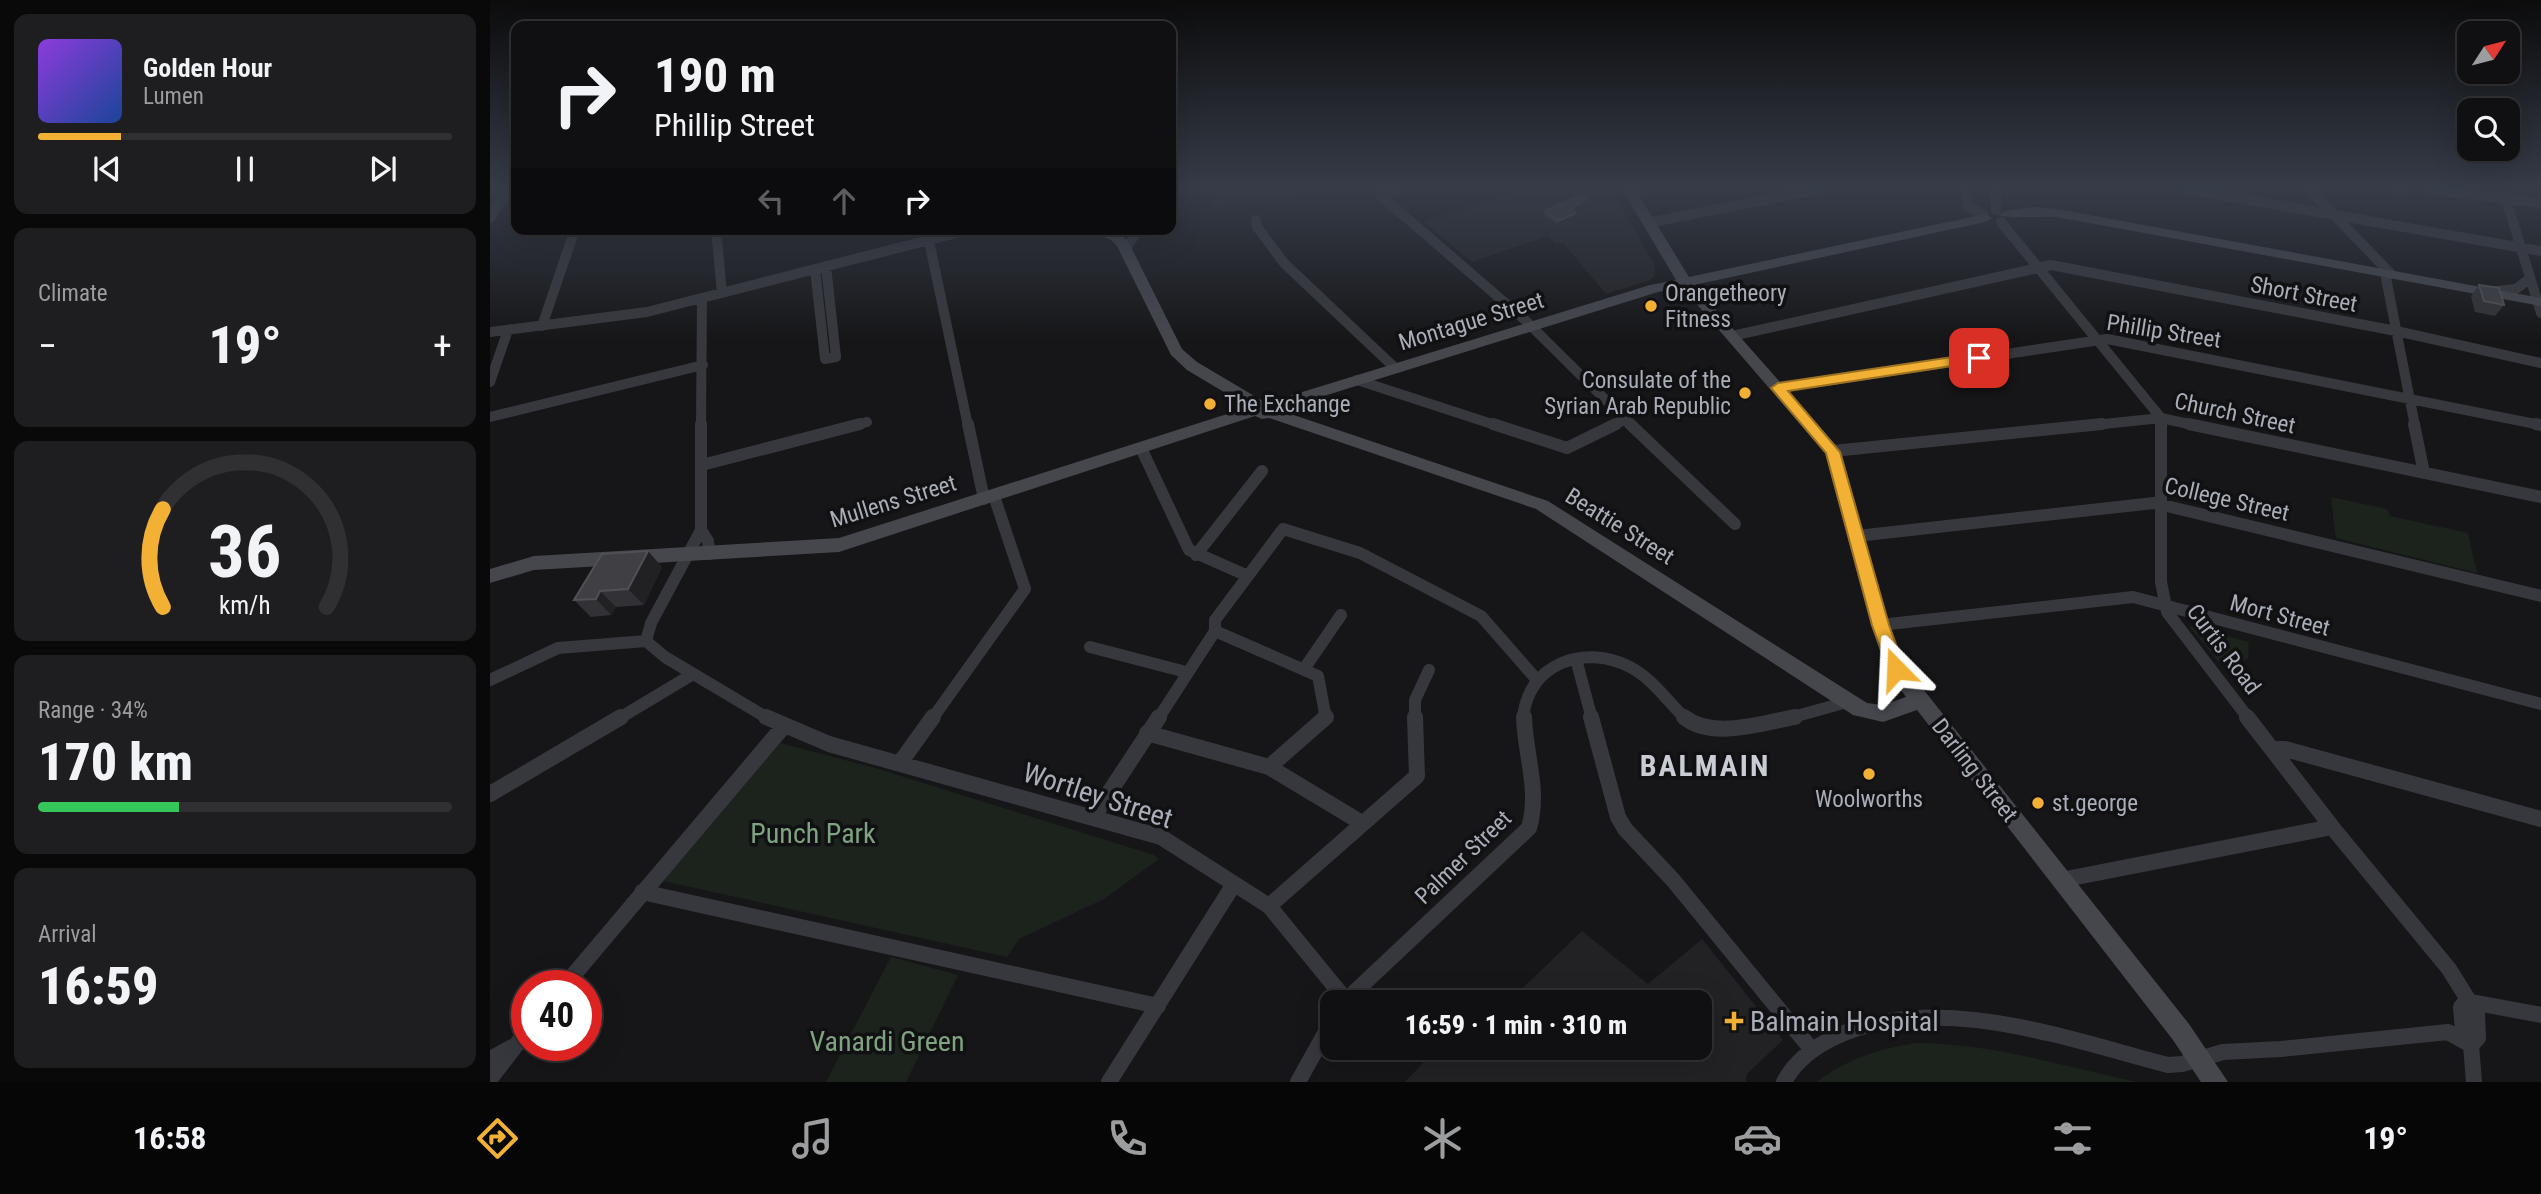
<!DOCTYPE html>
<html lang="en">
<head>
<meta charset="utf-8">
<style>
	body { margin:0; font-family:"Roboto Condensed",sans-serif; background:#1e1e20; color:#f1f3f6; height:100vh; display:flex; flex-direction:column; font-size:26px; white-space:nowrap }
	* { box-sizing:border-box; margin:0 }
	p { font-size:23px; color:#9c9d9f }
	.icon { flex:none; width:38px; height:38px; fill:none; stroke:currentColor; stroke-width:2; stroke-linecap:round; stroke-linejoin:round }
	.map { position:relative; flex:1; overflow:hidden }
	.sheet { display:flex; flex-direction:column; gap:14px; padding:14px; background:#09090a; width:490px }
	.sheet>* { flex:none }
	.top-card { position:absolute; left:21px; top:21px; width:665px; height:214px; border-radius:14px; box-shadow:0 7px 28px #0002,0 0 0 2px #303032; background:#101012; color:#f1f3f6; overflow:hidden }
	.needle { width:46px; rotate:54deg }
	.fabs { position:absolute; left:1967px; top:21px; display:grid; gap:14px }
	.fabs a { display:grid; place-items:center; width:63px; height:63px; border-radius:14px; background:#101012; box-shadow:0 7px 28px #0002,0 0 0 2px #303032; font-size:35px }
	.speed { position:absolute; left:21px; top:970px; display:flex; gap:14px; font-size:35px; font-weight:700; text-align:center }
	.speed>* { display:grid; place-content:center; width:91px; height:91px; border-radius:50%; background:#101012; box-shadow:0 7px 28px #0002,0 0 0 2px #303032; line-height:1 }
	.speed .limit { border:10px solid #d22; background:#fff; color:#111 }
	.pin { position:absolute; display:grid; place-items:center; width:60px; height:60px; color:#fff; margin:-30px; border-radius:14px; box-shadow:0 4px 10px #0006 }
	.me { position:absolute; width:77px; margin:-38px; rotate:339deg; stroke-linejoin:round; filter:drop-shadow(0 0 5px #0008) }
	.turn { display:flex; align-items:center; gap:24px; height:147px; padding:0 28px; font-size:32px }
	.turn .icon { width:91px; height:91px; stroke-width:2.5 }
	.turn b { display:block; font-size:49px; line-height:60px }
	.lanes { display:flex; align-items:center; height:66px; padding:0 28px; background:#0003; justify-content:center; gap:35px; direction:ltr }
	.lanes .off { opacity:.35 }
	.big { font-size:52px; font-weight:800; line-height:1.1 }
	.sheet .tile { flex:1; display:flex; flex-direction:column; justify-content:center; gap:10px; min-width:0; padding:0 24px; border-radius:14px; background:#1e1e20 }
	.sheet .dial { align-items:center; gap:0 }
	.dial svg { height:182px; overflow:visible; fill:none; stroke:#303032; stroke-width:7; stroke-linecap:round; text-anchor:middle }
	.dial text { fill:#f1f3f6; stroke:none }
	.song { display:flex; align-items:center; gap:21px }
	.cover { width:84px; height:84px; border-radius:10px; background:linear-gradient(135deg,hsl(270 70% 55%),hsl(220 70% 35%)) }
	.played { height:7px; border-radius:4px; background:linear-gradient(90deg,#f2b134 20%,#303032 20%) }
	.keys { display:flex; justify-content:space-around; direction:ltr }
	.heat { display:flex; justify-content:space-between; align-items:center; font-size:38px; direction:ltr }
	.charge { height:10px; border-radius:5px; background:linear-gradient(90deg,#34c759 34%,#303032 0) }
	.trip { position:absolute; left:830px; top:990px; width:392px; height:70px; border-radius:14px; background:#101012; box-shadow:0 7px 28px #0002,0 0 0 2px #303032; font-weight:800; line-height:70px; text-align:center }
	.tabs { display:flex; height:112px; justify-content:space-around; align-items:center; background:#060607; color:#9c9d9f }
	.tabs .icon { width:49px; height:49px }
	.tabs .on { color:#f2b134 }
	.tabs b { font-size:32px; color:#f1f3f6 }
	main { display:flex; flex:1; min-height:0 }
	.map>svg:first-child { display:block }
	.built { fill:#222225 }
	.green { fill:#1c231d }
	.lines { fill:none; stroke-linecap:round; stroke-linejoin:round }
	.street-far2 { stroke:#37383d; stroke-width:10 }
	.street-far1 { stroke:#37383d; stroke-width:12 }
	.street { stroke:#37383d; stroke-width:16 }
	.secondary { fill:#45474d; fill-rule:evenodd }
	.wall { fill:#323236 }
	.shaded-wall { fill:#212124 }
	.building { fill:#3f3f44; stroke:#4f5156; stroke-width:2 }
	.route { fill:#f2b134; stroke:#9d7322; stroke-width:2 }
	.poi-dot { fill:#f2b134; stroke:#111113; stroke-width:2.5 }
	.labels { text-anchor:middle; stroke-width:7; stroke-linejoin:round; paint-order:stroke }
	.poi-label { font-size:23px; fill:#a8adb8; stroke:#111113; text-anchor:start }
	.street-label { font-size:23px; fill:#a8adb8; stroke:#111113 }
	.near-street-label { font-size:28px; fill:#a8adb8; stroke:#111113 }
	.near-park-label { font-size:28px; fill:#7fa381; stroke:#111113 }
	.near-poi-label { font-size:28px; fill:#a8adb8; stroke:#111113; text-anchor:start }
	.district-label { font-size:30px; font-weight:bold; letter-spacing:2px; fill:#c9ccd4; stroke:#111113 }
</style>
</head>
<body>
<main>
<section class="sheet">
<div class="tile">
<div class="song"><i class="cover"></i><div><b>Golden Hour</b><p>Lumen</p></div></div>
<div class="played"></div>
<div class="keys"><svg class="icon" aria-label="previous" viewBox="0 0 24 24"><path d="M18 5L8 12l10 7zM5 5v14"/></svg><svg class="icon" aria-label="pause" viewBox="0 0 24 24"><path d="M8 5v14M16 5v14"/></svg><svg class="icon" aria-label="next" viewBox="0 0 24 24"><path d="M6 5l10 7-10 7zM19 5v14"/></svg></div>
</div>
<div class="tile"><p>Climate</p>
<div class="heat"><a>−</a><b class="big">19°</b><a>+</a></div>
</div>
<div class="tile dial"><svg viewBox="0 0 100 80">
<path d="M14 69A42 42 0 1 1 86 69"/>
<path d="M14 69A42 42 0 0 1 14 26" stroke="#f2b134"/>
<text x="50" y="56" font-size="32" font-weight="700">36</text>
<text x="50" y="72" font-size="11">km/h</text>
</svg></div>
<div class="tile"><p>Range · 34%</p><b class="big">170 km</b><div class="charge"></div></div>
<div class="tile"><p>Arrival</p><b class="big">16:59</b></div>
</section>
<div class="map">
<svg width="2051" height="1082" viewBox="0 0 2051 1082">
	<rect width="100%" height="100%" fill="#161618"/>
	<!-- built -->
	<path class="built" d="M728,189h115l-120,19z
		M1032,189h89l44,77v10l-5,4 -44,14 -43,-51 -7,1 -8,-8 -76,26 -48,-40z
		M1092,931l66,53 54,-45 81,101 -36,34 -1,8h-341l32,-34h262v-45h-192z"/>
	<!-- green -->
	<path class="green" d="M1841,497l56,12 3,7 78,17 9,40 -141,-35z
		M1699,626l60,16 -1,17 -27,6z
		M290,743l95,25 279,87 5,4 -55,40 -85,40 -12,18 -344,-76z
		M401,957l67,18 -52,107h-80z
		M1425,1043c75,0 148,23 221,39h-319c30,-23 61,-33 98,-39z"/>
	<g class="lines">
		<!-- street-far2 -->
		<path class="street-far2" d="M1475,189l3,17 16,9
			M1506,189v21
			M1696,189l355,62
			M1819,189l82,85
			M1904,189h8
			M1937,189l114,14
			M890,195l145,125 107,106
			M890,195l18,-6
			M2016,199l35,114
			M0,218l18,-29
			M766,220l1,7 27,36 111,105
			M1511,222l160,196v8
			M1158,223l171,-34
			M226,229l6,64
			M439,241l39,185
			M636,248l13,-19
			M325,269l10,90 11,-2 -10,-91
			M1895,273l30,153
			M1999,292l27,-3 13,-10
			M52,326l33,-97
			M0,332l157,-20 325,-83
			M1242,336l319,-71 345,66 145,32
			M867,380l141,46
			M0,382l18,-52
			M1288,388l329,-49 434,86
			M0,417l213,-52
			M211,426l1,-128
			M363,426l14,-4
			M1122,426l14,-7
			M1595,426l76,-8 37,8"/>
		<!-- street-far1 -->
		<path class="street-far1" d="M211,424v106l-50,93 -5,18 19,16 104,62
			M478,424l16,75
			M1003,424l74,24 49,-24
			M1140,424l105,100
			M1671,424v158l6,30 82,107
			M1699,424l352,73
			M1924,424l10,49
			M2046,424l5,1
			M651,448l48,102 59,26
			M1343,451l269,-27
			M212,465l158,-41
			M211,530l7,11 1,13
			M1367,536l297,-33 387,93
			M706,555l66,-84
			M1390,625l253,-28 408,107
			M725,631l103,45 8,43
			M600,647l96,25
			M1086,659l16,60
			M814,669l37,-54
			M0,680l68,-32 88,-7
			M128,719l75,-45
			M442,719l93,-130 -31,-93
			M668,719l57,-88v-11l68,-91 77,24 121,63 56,64
			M925,719v-19l14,-30
			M1033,719c4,-55 61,-76 107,-52 23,12 37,34 56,52
			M1296,719l61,-17"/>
		<!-- street -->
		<path class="street" d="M276,717l63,27 332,93 108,69 76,93
			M1101,717l27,100 7,12 48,51 139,170
			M1194,717c28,23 78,6 111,0
			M1757,717l85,110 117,142 28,45 1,24 -7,7
			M657,733l122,34 93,56
			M1782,749h13l256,70
			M410,763l33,-46
			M779,767l57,-50
			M0,794l131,-77
			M603,817l66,-100
			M1571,880l271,-53
			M152,892l516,114
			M779,906l148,-130 -2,-59
			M75,985l218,-258
			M1976,1001l-5,6 2,23 8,15 3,37
			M1976,1001l75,14
			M853,1003l186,-175c11,-38 -4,-73 -5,-111
			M0,1059l22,-12
			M0,1079l37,-48
			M619,1082l125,-198
			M808,1082l34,-61
			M1294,1082c11,-21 30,-35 51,-45 100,-47 232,2 333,28l14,-1 41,-12 58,-3 167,-17 23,13"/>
		<!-- secondary -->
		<path class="secondary" d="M1132,189h13l54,88 296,-63 7,4 -7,4 -291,63 147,166 48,174 15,40 285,359 39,58h-27l-28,-42 -256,-330 -34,12 -30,-7 -317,-206 -267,-91 -7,1 -7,-3 -416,136 -305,18 -44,13v-14l44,-13 305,-18 410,-131 -62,-37 -16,-15 -54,-109 -6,-6 -27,-11c17,0 31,0 44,12l54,108 15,13 64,38 12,1 377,-116 26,-5zM1192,287l143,166 46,172 15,44 20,28 -23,8 -16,-2 -319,-202 -269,-91 379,-118z
			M1542,207l25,2 484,89v8l-484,-89c-13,-1 -53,2 -59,-2l7,-4z"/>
	</g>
	<!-- wall -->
	<path class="wall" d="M1097,205l-12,7v6l-17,8 -14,-10v-5z
		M1989,285l25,20 -9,11 -20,-4 -4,-16z
		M172,567l-18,38 -28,2 -5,8 -20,2 -17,-17z"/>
	<!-- shaded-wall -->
	<path class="shaded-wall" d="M1097,199v6l-16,10v-6z
		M1086,213l-1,5 -17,8v-5z
		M158,551l14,16 -18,38 -16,-16z
		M110,591l16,16 -5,8 -15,-16z"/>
	<!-- building -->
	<path class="building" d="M1094,194l3,5 -16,10 5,4 -18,8 -14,-10z
		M1989,285l20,3 5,17 -20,-4z
		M158,551l-20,38 -28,2 -4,8 -22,1 28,-46z"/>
	<!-- sky -->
	<linearGradient id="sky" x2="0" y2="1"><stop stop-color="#0c0c0d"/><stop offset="0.55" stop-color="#363c48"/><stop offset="1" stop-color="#363c48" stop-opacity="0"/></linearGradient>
	<rect width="2051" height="341" fill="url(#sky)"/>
	<!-- route -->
	<path class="route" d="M1489,353l7,5 -2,3 -196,30 52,61 49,173 16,44 -3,5 -6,3 -6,-3 -2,-5 -16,-44 -46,-172 -55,-65 7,-5z"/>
	<!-- markers -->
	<g class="poi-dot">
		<circle cx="1161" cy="306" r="7"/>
		<circle cx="1255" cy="393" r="7"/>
		<circle cx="720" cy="404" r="7"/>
		<circle cx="1379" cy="774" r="7"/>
		<circle cx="1548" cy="803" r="7"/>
		<path d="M1240.5 1010.5h7v7h7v7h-7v7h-7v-7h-7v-7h7z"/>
	</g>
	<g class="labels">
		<!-- poi labels -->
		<g class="poi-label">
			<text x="1175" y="301">Orangetheory<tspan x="1175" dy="26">Fitness</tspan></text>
			<text x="1241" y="388" text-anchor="end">Consulate of the<tspan x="1241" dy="26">Syrian Arab Republic</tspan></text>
			<text x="734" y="412">The Exchange</text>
			<text x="1379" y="807" text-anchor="middle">Woolworths</text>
			<text x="1562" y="811">st.george</text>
		</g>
		<!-- street labels -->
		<g class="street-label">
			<text transform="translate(1814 294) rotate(11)" y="8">Short Street</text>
			<text transform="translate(981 321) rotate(-17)" y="8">Montague Street</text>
			<text transform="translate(1674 331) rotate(9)" y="8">Phillip Street</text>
			<text transform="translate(1745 413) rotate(12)" y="8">Church Street</text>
			<text transform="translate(1737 499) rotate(13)" y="8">College Street</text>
			<text transform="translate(403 501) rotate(-17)" y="8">Mullens Street</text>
			<text transform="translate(1130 526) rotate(32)" y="8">Beattie Street</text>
			<text transform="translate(1790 615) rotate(15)" y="8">Mort Street</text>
			<text transform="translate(1734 649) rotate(53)" y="8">Curtis Road</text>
			<text transform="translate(1485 770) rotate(52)" y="8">Darling Street</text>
			<text transform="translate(973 857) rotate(-44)" y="8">Palmer Street</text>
		</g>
		<!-- near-street labels -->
		<g class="near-street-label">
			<text transform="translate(608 795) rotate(18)" y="10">Wortley Street</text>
		</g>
		<!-- near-park labels -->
		<g class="near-park-label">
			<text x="323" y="843">Punch Park</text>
			<text x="397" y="1051">Vanardi Green</text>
		</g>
		<!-- near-poi labels -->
		<g class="near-poi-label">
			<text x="1260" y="1031">Balmain Hospital</text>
		</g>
		<!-- district labels -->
		<g class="district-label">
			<text x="1215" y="776">BALMAIN</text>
		</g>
	</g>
</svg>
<div class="fabs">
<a><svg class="needle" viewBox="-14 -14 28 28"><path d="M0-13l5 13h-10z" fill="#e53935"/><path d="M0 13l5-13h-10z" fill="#9c9d9f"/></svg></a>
<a><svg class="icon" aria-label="search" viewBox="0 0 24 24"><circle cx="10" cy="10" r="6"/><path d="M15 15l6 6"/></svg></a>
</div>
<div class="speed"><div class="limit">40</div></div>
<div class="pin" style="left:1489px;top:358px;background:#d93025"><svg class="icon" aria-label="arrive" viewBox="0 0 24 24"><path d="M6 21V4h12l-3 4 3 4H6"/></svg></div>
<svg class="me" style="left:1406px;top:669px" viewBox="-20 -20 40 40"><path d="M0-17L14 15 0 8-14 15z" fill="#f2b134" stroke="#fff" stroke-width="4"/></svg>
<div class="trip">16:59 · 1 min · 310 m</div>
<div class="top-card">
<div class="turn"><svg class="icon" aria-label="right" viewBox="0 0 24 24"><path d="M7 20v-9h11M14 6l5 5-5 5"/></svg><div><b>190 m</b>Phillip Street</div></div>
<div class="lanes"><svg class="icon off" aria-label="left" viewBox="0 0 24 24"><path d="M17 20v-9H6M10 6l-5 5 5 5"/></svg><svg class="icon off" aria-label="ahead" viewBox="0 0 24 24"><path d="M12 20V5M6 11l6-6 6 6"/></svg><svg class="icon" aria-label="right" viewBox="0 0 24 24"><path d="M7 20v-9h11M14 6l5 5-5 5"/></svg></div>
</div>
</div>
</main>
<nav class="tabs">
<b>16:58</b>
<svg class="icon on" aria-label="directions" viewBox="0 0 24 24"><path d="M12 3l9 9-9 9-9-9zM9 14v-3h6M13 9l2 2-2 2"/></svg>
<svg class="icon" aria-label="music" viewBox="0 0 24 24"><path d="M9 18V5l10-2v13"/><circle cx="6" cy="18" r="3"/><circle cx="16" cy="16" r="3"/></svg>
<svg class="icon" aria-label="phone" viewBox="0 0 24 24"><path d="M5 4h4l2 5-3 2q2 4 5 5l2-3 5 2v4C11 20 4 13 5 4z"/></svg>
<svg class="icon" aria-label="climate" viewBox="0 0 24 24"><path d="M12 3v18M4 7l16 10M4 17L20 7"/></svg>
<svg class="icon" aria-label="car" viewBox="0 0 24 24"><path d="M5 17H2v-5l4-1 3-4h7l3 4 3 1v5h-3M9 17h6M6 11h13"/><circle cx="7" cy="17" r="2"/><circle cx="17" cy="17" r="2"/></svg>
<svg class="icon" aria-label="filters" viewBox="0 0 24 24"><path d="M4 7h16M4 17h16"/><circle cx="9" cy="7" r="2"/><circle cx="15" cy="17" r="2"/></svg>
<b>19°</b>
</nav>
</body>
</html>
